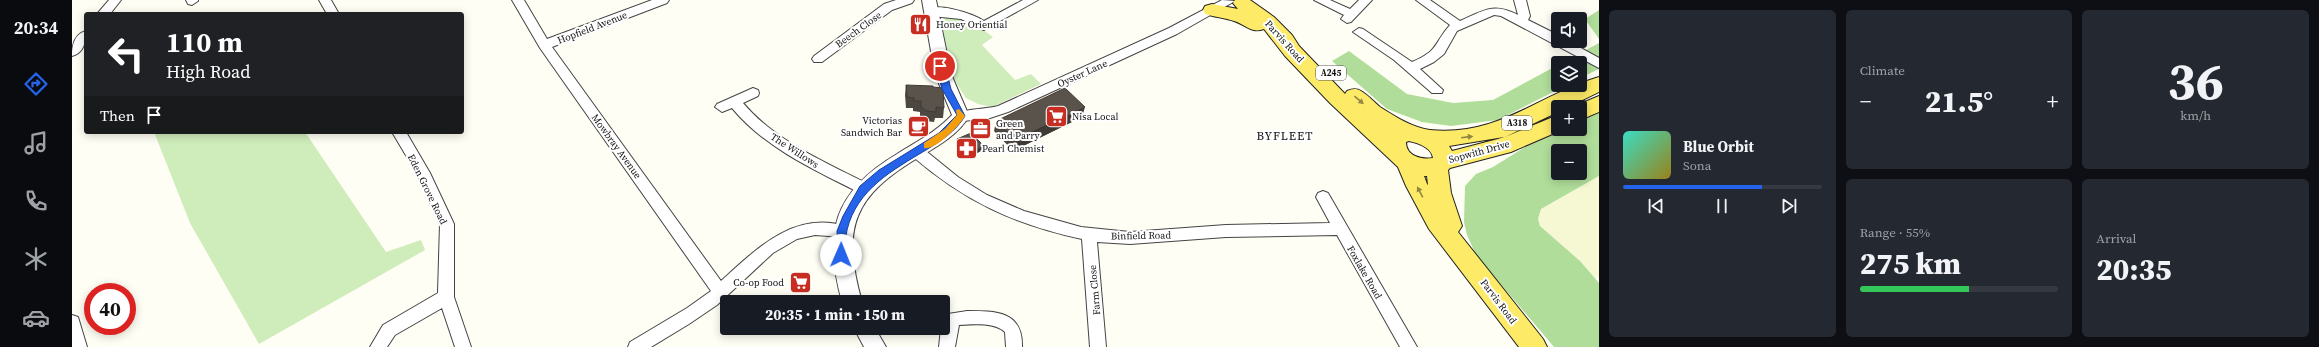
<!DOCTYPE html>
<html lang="en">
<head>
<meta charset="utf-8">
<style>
	body { margin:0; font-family:"Source Serif 4",serif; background:#242831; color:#f1f3f6; height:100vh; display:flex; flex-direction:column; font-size:15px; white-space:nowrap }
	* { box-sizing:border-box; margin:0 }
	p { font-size:13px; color:#9ea1a6 }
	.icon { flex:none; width:22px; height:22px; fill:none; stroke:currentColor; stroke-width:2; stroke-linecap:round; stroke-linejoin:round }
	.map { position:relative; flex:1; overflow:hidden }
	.side { display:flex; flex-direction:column; gap:10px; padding:10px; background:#0d0f14; width:720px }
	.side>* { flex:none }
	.hud { position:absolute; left:12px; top:12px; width:380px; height:122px; border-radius:4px; box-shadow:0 2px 10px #0003; background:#202124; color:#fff; overflow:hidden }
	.buttons { position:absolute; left:1479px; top:12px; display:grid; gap:8px }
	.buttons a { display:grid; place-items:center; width:36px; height:36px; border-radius:4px; background:#171b24; box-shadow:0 2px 10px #0003; font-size:20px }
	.speed { position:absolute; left:12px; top:283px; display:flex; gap:8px; font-size:20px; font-weight:700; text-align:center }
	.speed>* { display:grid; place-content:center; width:52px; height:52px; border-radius:50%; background:#171b24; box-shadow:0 2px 10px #0003; line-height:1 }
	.speed .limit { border:6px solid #d22; background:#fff; color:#111 }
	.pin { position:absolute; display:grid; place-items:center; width:34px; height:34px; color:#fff; margin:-17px; border:2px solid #fff; border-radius:50%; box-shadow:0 1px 4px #0007 }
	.me { position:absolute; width:44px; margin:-22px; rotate:1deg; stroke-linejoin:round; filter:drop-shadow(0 0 3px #0008) }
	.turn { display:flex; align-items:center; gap:14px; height:84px; padding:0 16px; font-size:18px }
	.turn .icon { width:52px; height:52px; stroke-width:2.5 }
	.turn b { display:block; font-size:28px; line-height:34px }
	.then { display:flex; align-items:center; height:38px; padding:0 16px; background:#0003; gap:8px; font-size:15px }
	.big { font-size:30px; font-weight:800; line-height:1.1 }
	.side .card { flex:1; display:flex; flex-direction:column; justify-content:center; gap:6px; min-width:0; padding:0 14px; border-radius:6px; background:#242831 }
	.side .dial { align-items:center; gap:0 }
	.dial b { font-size:52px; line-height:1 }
	.song { display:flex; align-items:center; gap:12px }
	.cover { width:48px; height:48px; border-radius:6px; background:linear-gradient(135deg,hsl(170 70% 55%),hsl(50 70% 35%)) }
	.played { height:4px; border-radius:2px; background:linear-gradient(90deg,#2563eb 70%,#363941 70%) }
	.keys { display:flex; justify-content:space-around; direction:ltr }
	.heat { display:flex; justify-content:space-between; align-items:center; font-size:22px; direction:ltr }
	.charge { height:6px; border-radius:3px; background:linear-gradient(90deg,#34c759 55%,#363941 0) }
	.side .tiles { flex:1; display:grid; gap:10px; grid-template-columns:repeat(3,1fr) }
	.card:first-child { grid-row:span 2 }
	.trip { position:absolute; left:648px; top:295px; width:230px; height:40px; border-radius:4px; background:#171b24; box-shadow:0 2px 10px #0003; font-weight:800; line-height:40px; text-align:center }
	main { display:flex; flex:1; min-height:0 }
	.tab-bar { display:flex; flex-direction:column; width:72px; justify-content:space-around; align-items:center; background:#090b0e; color:#9ea1a6 }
	.tab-bar .icon { width:28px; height:28px }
	.tab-bar .active { color:#2563eb }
	.tab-bar b { font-size:18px; color:#f1f3f6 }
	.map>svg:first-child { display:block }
	.farmland { fill:#f6f7d3 }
	.green { fill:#cfecbb }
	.forest { fill:#b0de9a; fill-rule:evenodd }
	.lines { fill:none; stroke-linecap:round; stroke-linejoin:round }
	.minor-casing { stroke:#444; stroke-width:2 }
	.tertiary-casing { stroke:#444; stroke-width:2 }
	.primary-casing { stroke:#222; stroke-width:2 }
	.minor { fill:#fff; fill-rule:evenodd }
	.tertiary { fill:#fff; fill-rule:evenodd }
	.primary { fill:#fdea67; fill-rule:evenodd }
	.wall { fill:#4d4741 }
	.shaded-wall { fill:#3f3a35 }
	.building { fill:#5a534c; stroke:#3f3a35 }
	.oneway { fill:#938840 }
	.route { fill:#2563eb; stroke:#184099 }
	.slow { fill:#f59e0b }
	.labels { text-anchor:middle; stroke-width:4; stroke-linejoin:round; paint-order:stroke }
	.shield { fill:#fff; stroke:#585858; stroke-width:1 }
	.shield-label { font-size:9px; font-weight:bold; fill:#111 }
	.poi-label { font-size:10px; fill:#111; stroke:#fff; text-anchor:start }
	.street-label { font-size:10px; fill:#111; stroke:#fff }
	.quarter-label { font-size:12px; letter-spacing:1px; fill:#111; stroke:#fff }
</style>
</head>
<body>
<main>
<nav class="tab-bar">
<b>20:34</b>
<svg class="icon active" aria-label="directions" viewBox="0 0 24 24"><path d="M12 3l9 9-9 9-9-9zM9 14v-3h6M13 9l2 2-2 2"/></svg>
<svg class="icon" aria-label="music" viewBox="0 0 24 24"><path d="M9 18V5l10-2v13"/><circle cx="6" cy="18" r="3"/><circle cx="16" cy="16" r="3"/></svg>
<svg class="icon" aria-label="phone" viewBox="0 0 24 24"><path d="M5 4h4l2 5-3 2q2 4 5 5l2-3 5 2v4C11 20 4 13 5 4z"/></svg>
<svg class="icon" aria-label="climate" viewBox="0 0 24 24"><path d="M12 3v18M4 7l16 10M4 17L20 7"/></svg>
<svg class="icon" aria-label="car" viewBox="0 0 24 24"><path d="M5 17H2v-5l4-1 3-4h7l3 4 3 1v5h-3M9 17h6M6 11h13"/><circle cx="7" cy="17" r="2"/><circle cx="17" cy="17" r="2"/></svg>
</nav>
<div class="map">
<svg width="1527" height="347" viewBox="0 0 1527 347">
	<rect width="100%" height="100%" fill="#fffef4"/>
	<!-- farmland -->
	<path class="farmland" d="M1527,176v101l-4,2 -15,-18 -40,-35 -2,-7 3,-10z"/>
	<!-- green -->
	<path class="green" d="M873,17c22,2 31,7 48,20l-11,8 33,35 16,-6 10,10 -49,23 -14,-3 -12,-6 -15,-23 -9,-54z
		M82,132h151l81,120 35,-12 4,10 -166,94 -69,-121z"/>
	<!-- forest -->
	<path class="forest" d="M1527,10v29l-14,-20z
		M1527,43v26l-19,9v-15h-18z
		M1277,51l58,43 46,9 40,-3 65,-35v20h9l-69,35 -47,6 -29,-4 -35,-13 -55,-48z
		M1527,108v68l-58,33 -3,10 2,7 40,35 19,22v64h-45l-78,-92 -9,-20 -3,-13 1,-36 11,-12 17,-7 32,-20 39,-18h16v-11zM1486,151h22v22h-22z"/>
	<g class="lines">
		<defs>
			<path id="minor" d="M37,0h12l-11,14h-13z
				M114,0h12v1l-6,4 -4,-1z
				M247,0h12l8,14h-12z
				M440,0h12l23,39 105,-39h17l-2,3 -115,44 169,234c35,-32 75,-72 126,-54l2,4 -2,4 -5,2 -27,-2 -18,4 -24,14 -56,52 -28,19 -38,23h-23l2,-5 57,-34 24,-17 -171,-243z
				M824,0h18l-2,3 -20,7 -70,52h-8l-2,-3 2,-3 70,-52z
				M951,0h15l-54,30 -23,-11 -30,-3 -6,-4c8,-12 49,2 59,9z
				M1150,0l13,1 -58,33 -169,78 -21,7 -26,2 -7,-5c4,-7 35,-7 44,-10l171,-78z
				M1242,0h16l20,9 9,-9h13l-21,22 -4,1 -6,-4 3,-4z
				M1344,0h14l30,21c23,-10 33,-19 58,-6l-4,-15h12l4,16 -2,4 30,15v6h10l31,17v10l-98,-52 -7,-1 -37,16 -13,23 -10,8 -14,7 23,21 -1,3h-10l-38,-33 -41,-28 6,-4 4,1 49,33c28,-12 21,-18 38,-37z
				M14,31c0,10 -2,22 -14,25 0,-10 2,-22 14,-25z
				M681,88l5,2 1,3 -1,3 -15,7c32,38 82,59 125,81l2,4 -2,4 -5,2 -5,-2c-44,-22 -94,-45 -126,-84l-10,4 -7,-5 2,-3z
				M320,132h14l24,41 24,51v73l17,50h-16l-13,-39 -47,27 -8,12h-17l13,-22 55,-32 2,-69 -23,-50z
				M844,146l5,1 37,30 29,18 37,16 57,16 49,5 96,-7 104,-2 -14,-26 2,-4 5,-2 5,2 89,154h-17l-63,-112 -111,2 -96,7 -33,-2 9,105h-16l-8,-108c-69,-15 -118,-38 -171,-84l-2,-4 2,-4z
				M895,311c29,0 56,0 55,36h-16l-1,-15c-10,-10 -32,-8 -46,-7l-4,22h-16l2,-19h2v-6l5,-8z
				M0,315l6,2 9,30h-15z"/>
			<path id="tertiary" d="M850,0h14l15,74 18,42c-10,18 -31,30 -48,40 -68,40 -80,71 -59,146h-20c-19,-69 -9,-110 55,-148 19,-12 39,-22 55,-39l-17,-41z
				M782,328h21l11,19h-22z"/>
			<path id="primary" d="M1163,0h15l24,17 18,18 7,11 46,48 2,-3c5,-2 9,-3 14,0 7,4 13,11 19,16 14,9 33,21 50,23 68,7 110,-36 169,-53v15l-31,15h-10v5l-53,25 53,-22v14h6l-53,23 -61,16 -2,2 3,23 11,33 -4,6 85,107 4,8h-28l-90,-118 -23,-43 -8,-19 -68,-64 -45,-47 -21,-27c-13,5 -19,-5 -30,-8 -9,-3 -19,-4 -29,-7l-2,-4 2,-4 7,-2 26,5 -5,-6zM1432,137l-6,2 -46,12 -3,-5zM1337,141c9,2 23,7 24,17 -12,2 -27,-2 -27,-16zM1352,176h3l1,9 -1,-1z
				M1527,96v16l-19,8v-13h-7z"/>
		</defs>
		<!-- minor casing -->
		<use href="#minor" class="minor-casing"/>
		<!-- tertiary casing -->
		<use href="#tertiary" class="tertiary-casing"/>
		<!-- primary casing -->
		<use href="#primary" class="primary-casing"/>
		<!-- minor -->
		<use href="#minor" class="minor"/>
		<!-- tertiary -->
		<use href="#tertiary" class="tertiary"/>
		<!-- primary -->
		<use href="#primary" class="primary"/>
	</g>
	<!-- wall -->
	<path class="wall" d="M834,85l38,23 -1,10h-8l-1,4 -9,-1 -5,-4v-5l-7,-1v-3h-7l-1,-13z
		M1010,117l-69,34 -19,-20 2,-10z
		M885,139l27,7 -1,4 -14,7 -13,-14z"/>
	<!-- shaded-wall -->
	<path class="shaded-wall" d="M1013,107l-3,10 -69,34 2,-11z
		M912,146l-1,4 -14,7 1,-4z"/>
	<!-- building -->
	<path class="building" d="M834,85l27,1v1l10,1 1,20 -8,-1v5l-9,-1 -6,-4v-6h-7v-3l-7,-1z
		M993,88l20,19 -70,33 -19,-19z
		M899,133l13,13 -14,7 -13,-14z"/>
	<!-- one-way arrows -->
	<defs><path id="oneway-solid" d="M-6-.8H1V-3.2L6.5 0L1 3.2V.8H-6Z"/></defs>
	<g class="oneway">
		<use href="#oneway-solid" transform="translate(1287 100) rotate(40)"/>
		<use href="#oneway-solid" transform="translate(1395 137) rotate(-7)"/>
		<use href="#oneway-solid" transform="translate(1348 192) rotate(-117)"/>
	</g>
	<!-- route -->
	<path class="route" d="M868,63l5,3 6,23 14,27c-9,15 -24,25 -39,34 -33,20 -69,39 -79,80 -2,8 -1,17 -1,25l-5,4 -3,-1 -1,-27 6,-15 17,-30 19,-16 60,-37 18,-18 -15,-26 -6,-23z"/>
	<!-- slow -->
	<path class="slow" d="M887,109l6,7c-5,9 -30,35 -41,32v-5l21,-14 12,-14 -1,-5z"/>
	<!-- icons -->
	<defs>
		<symbol id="restaurant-square" viewBox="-11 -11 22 22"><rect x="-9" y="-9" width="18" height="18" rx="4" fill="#c82d22" stroke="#fff"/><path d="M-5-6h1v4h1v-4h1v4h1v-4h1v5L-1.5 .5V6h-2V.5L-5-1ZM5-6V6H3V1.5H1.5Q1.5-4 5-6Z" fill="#fff"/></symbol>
		<symbol id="supermarket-square" viewBox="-11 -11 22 22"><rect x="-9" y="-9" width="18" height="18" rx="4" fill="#c82d22" stroke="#fff"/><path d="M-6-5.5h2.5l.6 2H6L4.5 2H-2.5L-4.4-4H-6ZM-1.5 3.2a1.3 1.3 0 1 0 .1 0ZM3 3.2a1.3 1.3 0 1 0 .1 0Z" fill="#fff"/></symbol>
		<symbol id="cafe-square" viewBox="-11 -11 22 22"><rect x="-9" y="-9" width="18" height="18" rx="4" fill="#c82d22" stroke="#fff"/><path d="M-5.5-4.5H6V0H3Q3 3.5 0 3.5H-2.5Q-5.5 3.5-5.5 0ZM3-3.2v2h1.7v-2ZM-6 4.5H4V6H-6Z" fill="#fff"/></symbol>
		<symbol id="office-square" viewBox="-11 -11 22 22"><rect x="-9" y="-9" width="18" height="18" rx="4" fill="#c82d22" stroke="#fff"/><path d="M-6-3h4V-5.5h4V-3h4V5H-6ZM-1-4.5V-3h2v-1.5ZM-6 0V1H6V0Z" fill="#fff"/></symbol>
		<symbol id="pharmacy-square" viewBox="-11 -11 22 22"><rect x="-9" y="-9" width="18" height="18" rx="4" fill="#c82d22" stroke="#fff"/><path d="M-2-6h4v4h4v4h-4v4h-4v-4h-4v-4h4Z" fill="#fff"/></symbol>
	</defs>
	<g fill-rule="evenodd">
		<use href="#restaurant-square" x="836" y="12" width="25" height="25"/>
		<use href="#supermarket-square" x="972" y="104" width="25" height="25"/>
		<use href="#cafe-square" x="834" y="114" width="25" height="25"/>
		<use href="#office-square" x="896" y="116" width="25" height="25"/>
		<use href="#pharmacy-square" x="882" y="136" width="25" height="25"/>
		<use href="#supermarket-square" x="716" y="270" width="25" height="25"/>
	</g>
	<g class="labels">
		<!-- shield labels -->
		<g class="shield">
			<rect x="1244" y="66" width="30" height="14" rx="3"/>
			<rect x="1430" y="116" width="30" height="14" rx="3"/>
		</g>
		<g class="shield-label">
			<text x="1259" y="76">A245</text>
			<text x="1445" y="126">A318</text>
		</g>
		<!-- poi labels -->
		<g class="poi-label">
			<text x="864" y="28">Honey Oriential</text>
			<text x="1000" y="120">Nisa Local</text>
			<text x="830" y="124" text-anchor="end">Victorias<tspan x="830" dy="12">Sandwich Bar</tspan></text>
			<text x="924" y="127">Green<tspan x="924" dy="12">and Parry</tspan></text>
			<text x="910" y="152">Pearl Chemist</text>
			<text x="712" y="286" text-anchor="end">Co-op Food</text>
		</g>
		<!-- street labels -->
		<g class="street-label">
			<text transform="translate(520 27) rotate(-21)" y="4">Hopfield Avenue</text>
			<text transform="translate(786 29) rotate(-36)" y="4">Beech Close</text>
			<text transform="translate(1213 41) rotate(48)" y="4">Parvis Road</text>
			<text transform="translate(1010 73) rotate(-24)" y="4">Oyster Lane</text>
			<text transform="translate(545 146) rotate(54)" y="4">Mowbray Avenue</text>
			<text transform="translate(723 150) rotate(33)" y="4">The Willows</text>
			<text transform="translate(1407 151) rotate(-15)" y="4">Sopwith Drive</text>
			<text transform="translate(356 189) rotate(64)" y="4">Eden Grove Road</text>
			<text transform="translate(1069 235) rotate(-1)" y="4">Binfield Road</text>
			<text transform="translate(1293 272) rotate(60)" y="4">Foxlake Road</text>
			<text transform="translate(1022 290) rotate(-95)" y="4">Farm Close</text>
			<text transform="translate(1427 301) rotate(53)" y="4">Parvis Road</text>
		</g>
		<!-- quarter labels -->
		<g class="quarter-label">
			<text x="1213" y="140">BYFLEET</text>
		</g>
	</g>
</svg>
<div class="buttons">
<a><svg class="icon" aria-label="sound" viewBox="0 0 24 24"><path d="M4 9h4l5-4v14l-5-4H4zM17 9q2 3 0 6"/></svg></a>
<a><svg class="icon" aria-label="layers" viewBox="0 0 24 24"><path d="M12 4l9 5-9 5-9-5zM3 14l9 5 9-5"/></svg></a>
<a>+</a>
<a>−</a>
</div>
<div class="speed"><div class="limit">40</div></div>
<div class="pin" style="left:868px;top:66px;background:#d93025"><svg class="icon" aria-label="arrive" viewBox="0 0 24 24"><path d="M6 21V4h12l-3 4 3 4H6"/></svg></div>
<svg class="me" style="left:769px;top:255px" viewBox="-20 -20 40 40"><circle r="19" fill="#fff"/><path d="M0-13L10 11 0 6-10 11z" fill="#2563eb"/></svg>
<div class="trip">20:35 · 1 min · 150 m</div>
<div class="hud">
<div class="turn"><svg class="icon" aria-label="left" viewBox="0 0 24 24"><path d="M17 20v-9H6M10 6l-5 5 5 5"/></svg><div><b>110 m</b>High Road</div></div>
<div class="then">Then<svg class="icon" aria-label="arrive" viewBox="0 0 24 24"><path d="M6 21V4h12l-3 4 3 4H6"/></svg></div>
</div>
</div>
<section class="side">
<div class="tiles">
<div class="card">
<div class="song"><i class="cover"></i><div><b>Blue Orbit</b><p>Sona</p></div></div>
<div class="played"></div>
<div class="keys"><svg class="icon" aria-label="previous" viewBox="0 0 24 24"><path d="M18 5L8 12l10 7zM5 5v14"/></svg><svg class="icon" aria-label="pause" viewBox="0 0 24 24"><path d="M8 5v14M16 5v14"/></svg><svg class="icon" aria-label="next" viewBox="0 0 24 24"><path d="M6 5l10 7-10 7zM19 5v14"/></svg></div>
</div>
<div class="card"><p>Climate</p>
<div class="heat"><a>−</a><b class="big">21.5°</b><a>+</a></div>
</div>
<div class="card dial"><b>36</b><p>km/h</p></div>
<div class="card"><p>Range · 55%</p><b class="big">275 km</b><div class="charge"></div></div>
<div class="card"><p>Arrival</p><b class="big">20:35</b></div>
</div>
</section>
</main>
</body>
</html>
